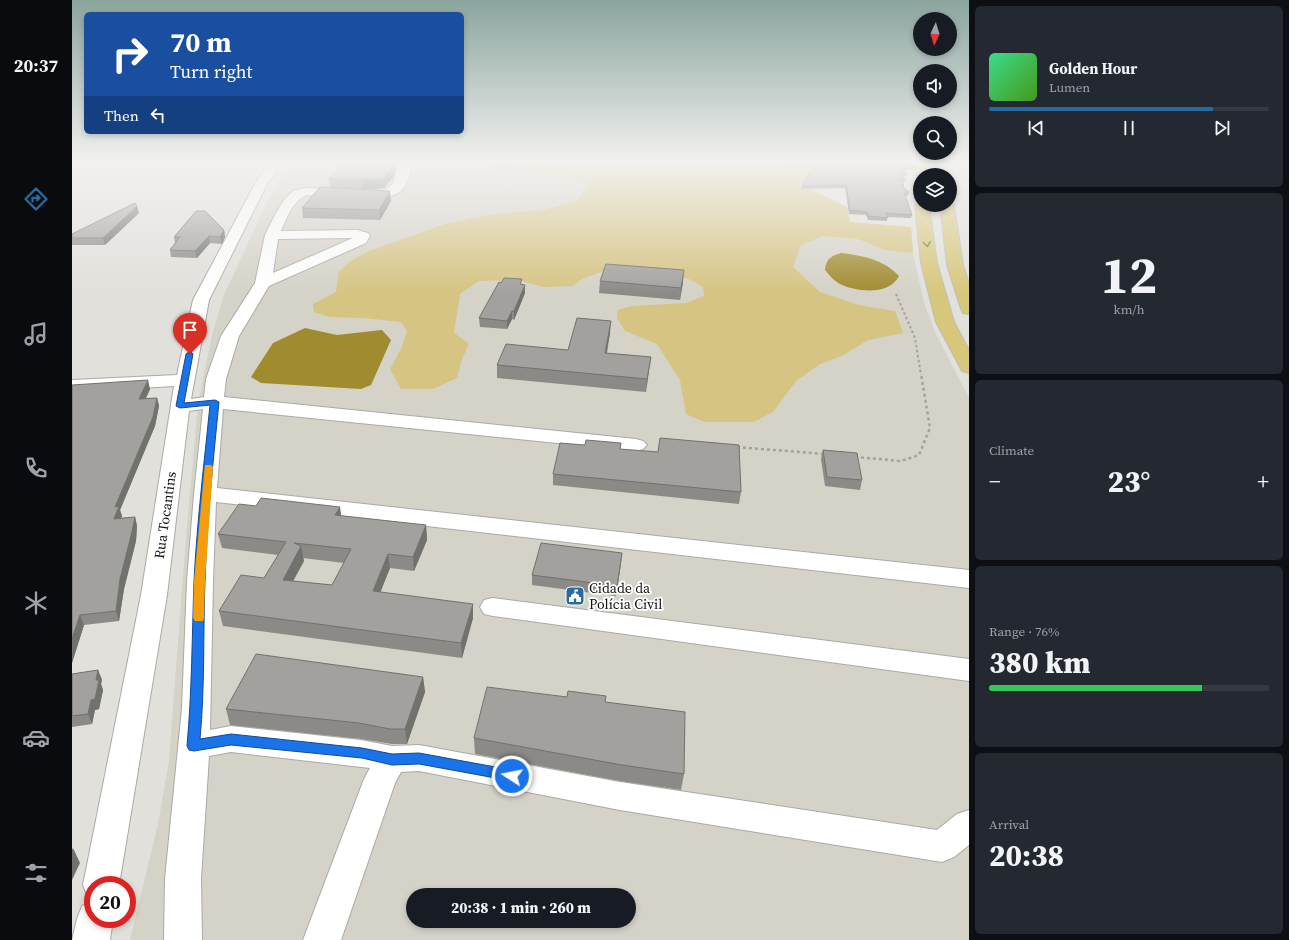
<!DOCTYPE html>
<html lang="en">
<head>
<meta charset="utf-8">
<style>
	body { margin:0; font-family:"Source Serif 4",serif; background:#242831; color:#f1f3f6; height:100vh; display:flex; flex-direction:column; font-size:15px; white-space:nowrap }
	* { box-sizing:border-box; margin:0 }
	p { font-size:13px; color:#9ea1a6 }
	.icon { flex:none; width:22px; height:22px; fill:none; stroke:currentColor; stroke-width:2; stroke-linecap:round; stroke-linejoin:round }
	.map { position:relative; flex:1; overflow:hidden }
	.panel { display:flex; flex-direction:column; gap:6px; padding:6px; background:#0d0f14; width:320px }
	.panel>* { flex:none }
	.guide { position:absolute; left:12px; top:12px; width:380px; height:122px; border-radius:6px; box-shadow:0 2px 6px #0003; background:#1a4fa0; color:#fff; overflow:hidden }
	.needle { width:26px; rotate:184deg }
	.fabs { position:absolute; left:841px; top:12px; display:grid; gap:8px }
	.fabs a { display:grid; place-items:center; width:44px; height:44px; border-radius:50%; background:#171b24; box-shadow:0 2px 6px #0003; font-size:20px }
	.speed { position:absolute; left:12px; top:876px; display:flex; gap:8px; font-size:20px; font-weight:700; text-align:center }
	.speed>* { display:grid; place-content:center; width:52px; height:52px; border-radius:50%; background:#171b24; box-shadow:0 2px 6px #0003; line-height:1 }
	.speed .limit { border:6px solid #d22; background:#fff; color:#111 }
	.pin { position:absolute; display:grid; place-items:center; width:34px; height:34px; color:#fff; margin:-41px -17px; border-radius:50% 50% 50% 0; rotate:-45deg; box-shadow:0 0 4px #0007 }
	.pin .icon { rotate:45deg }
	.me { position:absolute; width:44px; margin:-22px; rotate:281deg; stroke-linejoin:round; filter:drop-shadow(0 0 3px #0008) }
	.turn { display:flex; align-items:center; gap:14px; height:84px; padding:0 20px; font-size:18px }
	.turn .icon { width:52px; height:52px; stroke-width:2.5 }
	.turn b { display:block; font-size:28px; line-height:34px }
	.then { display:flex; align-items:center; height:38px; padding:0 20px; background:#0003; gap:8px; font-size:15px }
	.big { font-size:30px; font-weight:800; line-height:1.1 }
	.panel .tile { flex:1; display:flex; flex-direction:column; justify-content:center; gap:6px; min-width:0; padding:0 14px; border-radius:6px; background:#242831 }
	.panel .dial { align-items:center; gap:0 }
	.dial b { font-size:52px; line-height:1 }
	.song { display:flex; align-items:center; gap:12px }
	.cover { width:48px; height:48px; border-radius:6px; background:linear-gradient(135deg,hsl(150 70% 55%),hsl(100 70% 35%)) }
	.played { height:4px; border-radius:2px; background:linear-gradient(90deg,#276ba0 80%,#363941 80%) }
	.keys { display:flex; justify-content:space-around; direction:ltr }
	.heat { display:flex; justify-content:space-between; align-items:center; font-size:22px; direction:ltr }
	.charge { height:6px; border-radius:3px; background:linear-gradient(90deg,#34c759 76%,#363941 0) }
	.trip { position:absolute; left:334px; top:888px; width:230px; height:40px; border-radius:20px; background:#171b24; box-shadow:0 2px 6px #0003; font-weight:800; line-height:40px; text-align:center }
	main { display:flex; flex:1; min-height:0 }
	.tabs { display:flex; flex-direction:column; width:72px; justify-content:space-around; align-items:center; background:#090b0e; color:#9ea1a6 }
	.tabs .icon { width:28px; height:28px }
	.tabs .current { color:#276ba0 }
	.tabs b { font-size:18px; color:#f1f3f6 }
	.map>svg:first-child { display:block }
	.built { fill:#d5d2c7; fill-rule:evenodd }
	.green { fill:#d5c482 }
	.water { fill:#a08b2f }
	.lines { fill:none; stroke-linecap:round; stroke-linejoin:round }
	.minor-casing { stroke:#aaa9a5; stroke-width:2 }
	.major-casing { stroke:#bdbdbd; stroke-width:2 }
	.path-far1 { stroke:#a3a29f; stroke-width:2; stroke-dasharray:2.5 2.5; stroke-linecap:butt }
	.path { stroke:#a3a29f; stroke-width:2.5; stroke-dasharray:3 3; stroke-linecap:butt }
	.minor { fill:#fff; fill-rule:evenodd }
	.major { fill:#d7c77a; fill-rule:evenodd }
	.wall { fill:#8b8a87; fill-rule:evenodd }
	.shaded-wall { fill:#71716e }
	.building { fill:#a2a19d; stroke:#71716e; fill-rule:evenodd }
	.oneway { stroke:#7f764c }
	.route { fill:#1a73e8; stroke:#114b97 }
	.slow { fill:#f59e0b }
	.labels { text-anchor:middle; stroke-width:3.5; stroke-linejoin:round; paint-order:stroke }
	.street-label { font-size:14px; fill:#141413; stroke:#fff }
	.poi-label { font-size:14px; fill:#141413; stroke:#fff; text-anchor:start }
</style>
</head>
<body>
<main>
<nav class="tabs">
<b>20:37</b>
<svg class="icon current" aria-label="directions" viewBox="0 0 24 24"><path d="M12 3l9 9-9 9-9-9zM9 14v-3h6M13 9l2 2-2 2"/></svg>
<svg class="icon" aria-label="music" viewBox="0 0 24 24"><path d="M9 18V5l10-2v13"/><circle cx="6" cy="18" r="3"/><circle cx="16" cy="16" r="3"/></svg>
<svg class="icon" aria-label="phone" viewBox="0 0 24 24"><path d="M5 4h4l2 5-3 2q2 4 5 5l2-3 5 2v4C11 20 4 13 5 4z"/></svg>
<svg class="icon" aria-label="climate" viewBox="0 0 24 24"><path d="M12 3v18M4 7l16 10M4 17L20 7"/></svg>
<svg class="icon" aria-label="car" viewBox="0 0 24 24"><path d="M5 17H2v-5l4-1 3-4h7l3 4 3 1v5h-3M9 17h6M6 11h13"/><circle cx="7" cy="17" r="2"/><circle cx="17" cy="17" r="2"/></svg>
<svg class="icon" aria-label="filters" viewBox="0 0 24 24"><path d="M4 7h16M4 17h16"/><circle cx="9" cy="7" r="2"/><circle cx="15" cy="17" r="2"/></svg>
</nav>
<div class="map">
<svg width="897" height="940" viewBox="0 0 897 940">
	<rect width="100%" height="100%" fill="#e1e0db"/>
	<!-- built -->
	<path class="built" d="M217,163l66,3 3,-3h290l130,2v-2l32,26 37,18 3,15 61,5 2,26 11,50 12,31 33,64v542h-839l28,-116 11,-63 16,-212 13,-145 14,-69 12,-40 37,-80zM341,895h216v26h-216z"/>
	<!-- green -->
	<path class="green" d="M400,163l306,2v-2h81l-55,22 6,4 37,18 3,15 61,5 2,26 -28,-3 -27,-11 -35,-3 -22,9 -8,22 27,25 39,13 36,6 8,22 -35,7 -26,16 -22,8 -24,17 -23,31 -20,10h-49l-18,-8 -6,-34 -23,-36 -32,-13 -8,-13 1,-8 14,-4 54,-3 18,-7 -1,-9 -16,-9 -30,-5 -51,-3 -24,9 -9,7 -30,1 -25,-7 -39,1 -19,13 -6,39 15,11 -7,15 -5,19 -24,11h-32l-11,-20 12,-22 5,-16 -6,-9 -37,-4 -35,-1 -15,-5 -1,-8 23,-12 3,-21 13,-11 17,-9 76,-27 49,-10 49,-4 33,-9 12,-15 -18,-11 -77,-7z"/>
	<!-- water -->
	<path class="water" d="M769,253c23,3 42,6 58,23 -9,19 -41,16 -57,9 -7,-3 -12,-9 -17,-15 1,-11 6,-14 16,-17z
		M233,328l32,7 45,-5 9,10 -20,45 -10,4 -100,-6 -10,-6 22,-34z"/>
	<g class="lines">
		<defs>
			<path id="minor" d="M198,163h12l-15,21 -58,116 -18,99 13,-2 2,-18 15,-43 34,-53 10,-48 11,-22 8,-13 9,-9 12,-3 58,3 23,-2 7,-5 5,-19 -1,-2h14c-1,8 -2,19 -8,26 -15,17 -74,6 -96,6 -14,5 -20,23 -26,36l76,-1 11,3 2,3 -4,7 -97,43 -30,50 -13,43 -2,18 412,42 7,2 4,4 -4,4 -7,2 -413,-42 -6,79 752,82v18l-753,-86 -3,79 -3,149 21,-4 130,14 31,6 27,-1 201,37 317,48 20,-16 12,-4v35l-15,12 -12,5 -322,-52 -201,-39 -18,1 -6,11 -54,157h-38l61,-161 6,-11 -139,-16 -22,4 -8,123 1,61h-38l1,-61 17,-171 5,-127 7,-87 9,-85 -14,2 -22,184 -48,290h-26v14l-5,-2 -5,-12 58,-290 33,-209 -102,6v-12l105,-5 16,-75 62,-116zM281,238l-80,35 5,-34z
				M421,598l476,61v22l-476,-65 -9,-2 -4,-7 4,-7z
				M21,902v17h20l-3,21h-38l5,-21 5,-13z"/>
			<path id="major" d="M844,163h12v12h-8v3h-2l-2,-3z
				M864,163h12l2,12h-12z
				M848,201v4h9l8,58 17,59 15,28v23l-7,-2 -2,-4 -24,-45 -15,-59 -6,-58z
				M878,202l4,3 9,60 6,19v30l-6,-1 -2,-4 -14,-44 -7,-60h10z"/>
		</defs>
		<!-- minor casing -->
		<use href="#minor" class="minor-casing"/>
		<!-- major casing -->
		<use href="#major" class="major-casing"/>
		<!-- path-far1 -->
		<path class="path-far1" d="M824,294l19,44 6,37"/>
		<!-- path -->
		<path class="path" d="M665,447l87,7
			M783,457l46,4 18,-6 11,-27 -9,-54"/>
		<!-- minor -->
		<use href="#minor" class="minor"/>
		<!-- major -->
		<use href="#major" class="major"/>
	</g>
	<!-- wall -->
	<path class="wall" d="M272,163h51l1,5 -2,8 -10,12 -21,1 28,12 -11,19 -77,-2 -1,-10 28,-20 -1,-9z
		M744,163l99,4 -1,3h-9l3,3 -1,3h-5l4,3 -1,3h-3l2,2v3l5,5 -1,4h-3l7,19 -1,3 -24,-1v4l-19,-1 -2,-5 -17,-1 -4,-26 -44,1 1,-3z
		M67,213l-34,32h-33v-11z
		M152,230l1,7 -3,7 -12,-1 -13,15 -26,-1 -1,-7 5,-7 -1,-6z
		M528,281l83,1 -3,18 -81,-7z
		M450,285l3,8 -11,27 -2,-1 -5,10 -27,-2 -1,-9z
		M538,333l-3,20 44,4 -5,35 -149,-14v-13l71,-15z
		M0,385l78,4 -4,9h11l2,8 -4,20 -35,84 2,6 -1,2 14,-1 2,9 -1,15 -12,48 -5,32 -35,4 -12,38z
		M549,443l-1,6 121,43 -2,12 -186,-19v-11l32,-29z
		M751,450l39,30 -2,10 -35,-4 -4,-27z
		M269,516l85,9 1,15 -13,31 -24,-3 -10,24 93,26 -11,40 -239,-32 -4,-15 45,-33 14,-23 -56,-7 -4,-14zM231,558l41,5 -12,22 -39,-4 11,-20z
		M549,563l-5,33 -84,-11v-10z
		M26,670l4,10 -1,4 2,6 -4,19 -4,1 -3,14 -20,3v-53z
		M351,677l2,15 -18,52h-15l-31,-5 -131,-14 -4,-16z
		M533,702l79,72 -3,16 -61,-9 -145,-27 -1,-16z"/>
	<!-- shaded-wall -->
	<path class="shaded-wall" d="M322,163h1l1,5 -2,8 -10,12 -21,2 -1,-10z
		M318,191l1,10 -11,19 -1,-10z
		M65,206l2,7 -34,32 -2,-7z
		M152,230l1,7 -3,7 -2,-7z
		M137,236l1,7 -13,15 -2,-7z
		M612,270l-1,12 -3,18 1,-12z
		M453,285v8l-11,27v-9z
		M440,311v8l-5,10v-8z
		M539,321l-1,12 -6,32 1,-12z
		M579,357l-2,12 -3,23 1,-13z
		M76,380l2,9 -8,18 -3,-8z
		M85,398l2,8 -4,20 -35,84 2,6 -5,13 -3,-10 1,-12z
		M268,507l2,14 -7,-6z
		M63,517l2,9 -1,15 -12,48 -5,32 -3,-10 4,-32z
		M354,525l1,15 -13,31 -1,-14z
		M229,546l3,15 -18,33 -3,-14z
		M550,553l-1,10 -5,33 1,-10z
		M316,554l2,14 -15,38 -2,-15z
		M401,604v14l-11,40 -1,-15z
		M8,615l4,10 -12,38v-24z
		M26,670l4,10 -1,4 2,6 -4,19 -4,1 -3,14 -4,-10z
		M351,677l2,15 -18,52 -2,-15z
		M1,848l7,15 -8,17v-30z"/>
	<!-- building -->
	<path class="building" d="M272,163h50l-1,4 -10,12 -21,1 -33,-1z
		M744,163h93l6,4h-14l7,6h-10l8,6h-8l6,5 -3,1 8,7h-5l8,23 -26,-2 2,5 -20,-2 -1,-4 -17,-2 -4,-25 -44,1z
		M248,187l70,4 -11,19 -77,-2z
		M63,203l2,3 -34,32h-31v-4z
		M124,211h9l19,19 -4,7 -11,-1 -14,15 -25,-1 10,-13h-6z
		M534,264l78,6 -3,18 -81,-7z
		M432,278l18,1 -2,5 5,1 -11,26h-2l-5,10 -28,-3 20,-36 2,1z
		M505,318l34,3 -6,32 46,4 -4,22 -150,-14 9,-21 62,6z
		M76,380l-9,19 18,-1 -4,19 -38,90 4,-1 -5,13 21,-2 -3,15 -12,47 -4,32 -36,4 -8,24v-254z
		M588,438l79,7 2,47 -188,-18 7,-31 25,2 1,-5 35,3 -1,6 38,3z
		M751,450l34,3 5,27 -35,-3z
		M189,498l79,9 -5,8 91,10 -13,32 -25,-3 -15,37 100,13 -12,39 -242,-32 22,-36 23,3 22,-36 -68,-8 21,-30 17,2zM222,543l57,6 -19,36 -49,-5 18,-34z
		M469,543l81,10 -5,33 -85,-11z
		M184,654l167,23 -18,52h-15l-31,-6 -133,-14z
		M26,670l-2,10h3l-4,19 -4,1 -3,14 -16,2v-42z
		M415,687l80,10 1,-6 38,5 -1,6 80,10 -1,62 -62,-9 -148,-27z"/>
	<!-- one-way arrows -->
	<defs><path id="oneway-chevron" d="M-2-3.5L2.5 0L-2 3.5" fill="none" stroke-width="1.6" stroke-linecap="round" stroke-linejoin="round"/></defs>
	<use class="oneway" href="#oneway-chevron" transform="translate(855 244) rotate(83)"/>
	<!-- sky -->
	<linearGradient id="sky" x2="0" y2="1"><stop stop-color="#8ba49e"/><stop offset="0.55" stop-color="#f2f1ef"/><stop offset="1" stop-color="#f2f1ef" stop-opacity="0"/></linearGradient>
	<rect width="897" height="294" fill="url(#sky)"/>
	<!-- route -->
	<path class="route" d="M118,351l3,3 -9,49 31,-3 4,2c-6,60 -12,119 -14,179 -2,53 0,106 -5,158l31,-5 131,14 30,6 27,-1 93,17 4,2 2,4 -2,3 -4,2 -93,-17 -27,1 -30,-7 -131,-13 -37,6 -5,-1 -2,-4c5,-55 5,-110 7,-165 3,-59 10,-117 16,-176l-30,3 -4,-2 10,-52z"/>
	<!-- slow -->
	<path class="slow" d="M133,465h6l2,2 -8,114 -1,37 -1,3h-8l-2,-3 1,-37z"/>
	<!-- icons -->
	<defs>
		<symbol id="civic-square" viewBox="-11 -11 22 22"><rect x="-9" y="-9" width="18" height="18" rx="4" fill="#276ba0" stroke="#fff"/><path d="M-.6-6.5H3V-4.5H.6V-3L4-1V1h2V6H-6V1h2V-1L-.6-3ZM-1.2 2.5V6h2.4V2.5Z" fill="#fff"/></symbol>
	</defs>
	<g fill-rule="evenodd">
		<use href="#civic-square" x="492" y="585" width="22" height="22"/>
	</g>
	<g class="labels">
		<!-- street labels -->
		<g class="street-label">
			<text transform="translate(93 515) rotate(-82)" y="5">Rua Tocantins</text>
		</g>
		<!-- poi labels -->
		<g class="poi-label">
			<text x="517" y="593">Cidade da<tspan x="517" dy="16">Polícia Civil</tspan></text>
		</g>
	</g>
</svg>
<div class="fabs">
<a><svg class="needle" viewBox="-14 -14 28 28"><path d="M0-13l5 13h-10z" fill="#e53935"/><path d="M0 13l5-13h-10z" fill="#9ea1a6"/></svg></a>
<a><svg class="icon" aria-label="sound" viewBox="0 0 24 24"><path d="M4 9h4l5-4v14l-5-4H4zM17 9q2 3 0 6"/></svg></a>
<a><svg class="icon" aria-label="search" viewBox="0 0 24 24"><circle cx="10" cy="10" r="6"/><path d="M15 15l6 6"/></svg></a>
<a><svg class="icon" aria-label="layers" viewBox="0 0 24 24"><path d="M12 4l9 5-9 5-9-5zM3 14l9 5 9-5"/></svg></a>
</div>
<div class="speed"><div class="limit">20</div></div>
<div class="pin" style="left:118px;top:354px;background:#d93025"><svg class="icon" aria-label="arrive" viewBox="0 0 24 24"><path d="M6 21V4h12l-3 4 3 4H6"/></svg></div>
<svg class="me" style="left:440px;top:776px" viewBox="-20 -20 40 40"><circle r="17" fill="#1a73e8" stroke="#fff" stroke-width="3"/><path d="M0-11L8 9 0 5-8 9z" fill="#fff"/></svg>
<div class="trip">20:38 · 1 min · 260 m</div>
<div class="guide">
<div class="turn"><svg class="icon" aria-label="right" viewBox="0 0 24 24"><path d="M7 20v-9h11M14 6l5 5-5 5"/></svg><div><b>70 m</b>Turn right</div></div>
<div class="then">Then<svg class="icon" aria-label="left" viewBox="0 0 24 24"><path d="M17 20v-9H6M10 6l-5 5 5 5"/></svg></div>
</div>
</div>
<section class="panel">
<div class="tile">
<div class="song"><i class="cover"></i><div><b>Golden Hour</b><p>Lumen</p></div></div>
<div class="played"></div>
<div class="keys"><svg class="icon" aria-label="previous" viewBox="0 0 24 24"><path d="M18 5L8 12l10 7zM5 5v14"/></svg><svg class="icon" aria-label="pause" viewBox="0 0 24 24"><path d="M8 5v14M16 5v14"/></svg><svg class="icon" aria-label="next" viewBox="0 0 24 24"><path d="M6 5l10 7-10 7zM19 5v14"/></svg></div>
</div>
<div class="tile dial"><b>12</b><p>km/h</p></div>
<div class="tile"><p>Climate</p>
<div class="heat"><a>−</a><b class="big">23°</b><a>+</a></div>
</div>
<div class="tile"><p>Range · 76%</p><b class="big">380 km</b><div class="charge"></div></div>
<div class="tile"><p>Arrival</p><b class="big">20:38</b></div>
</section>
</main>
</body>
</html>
